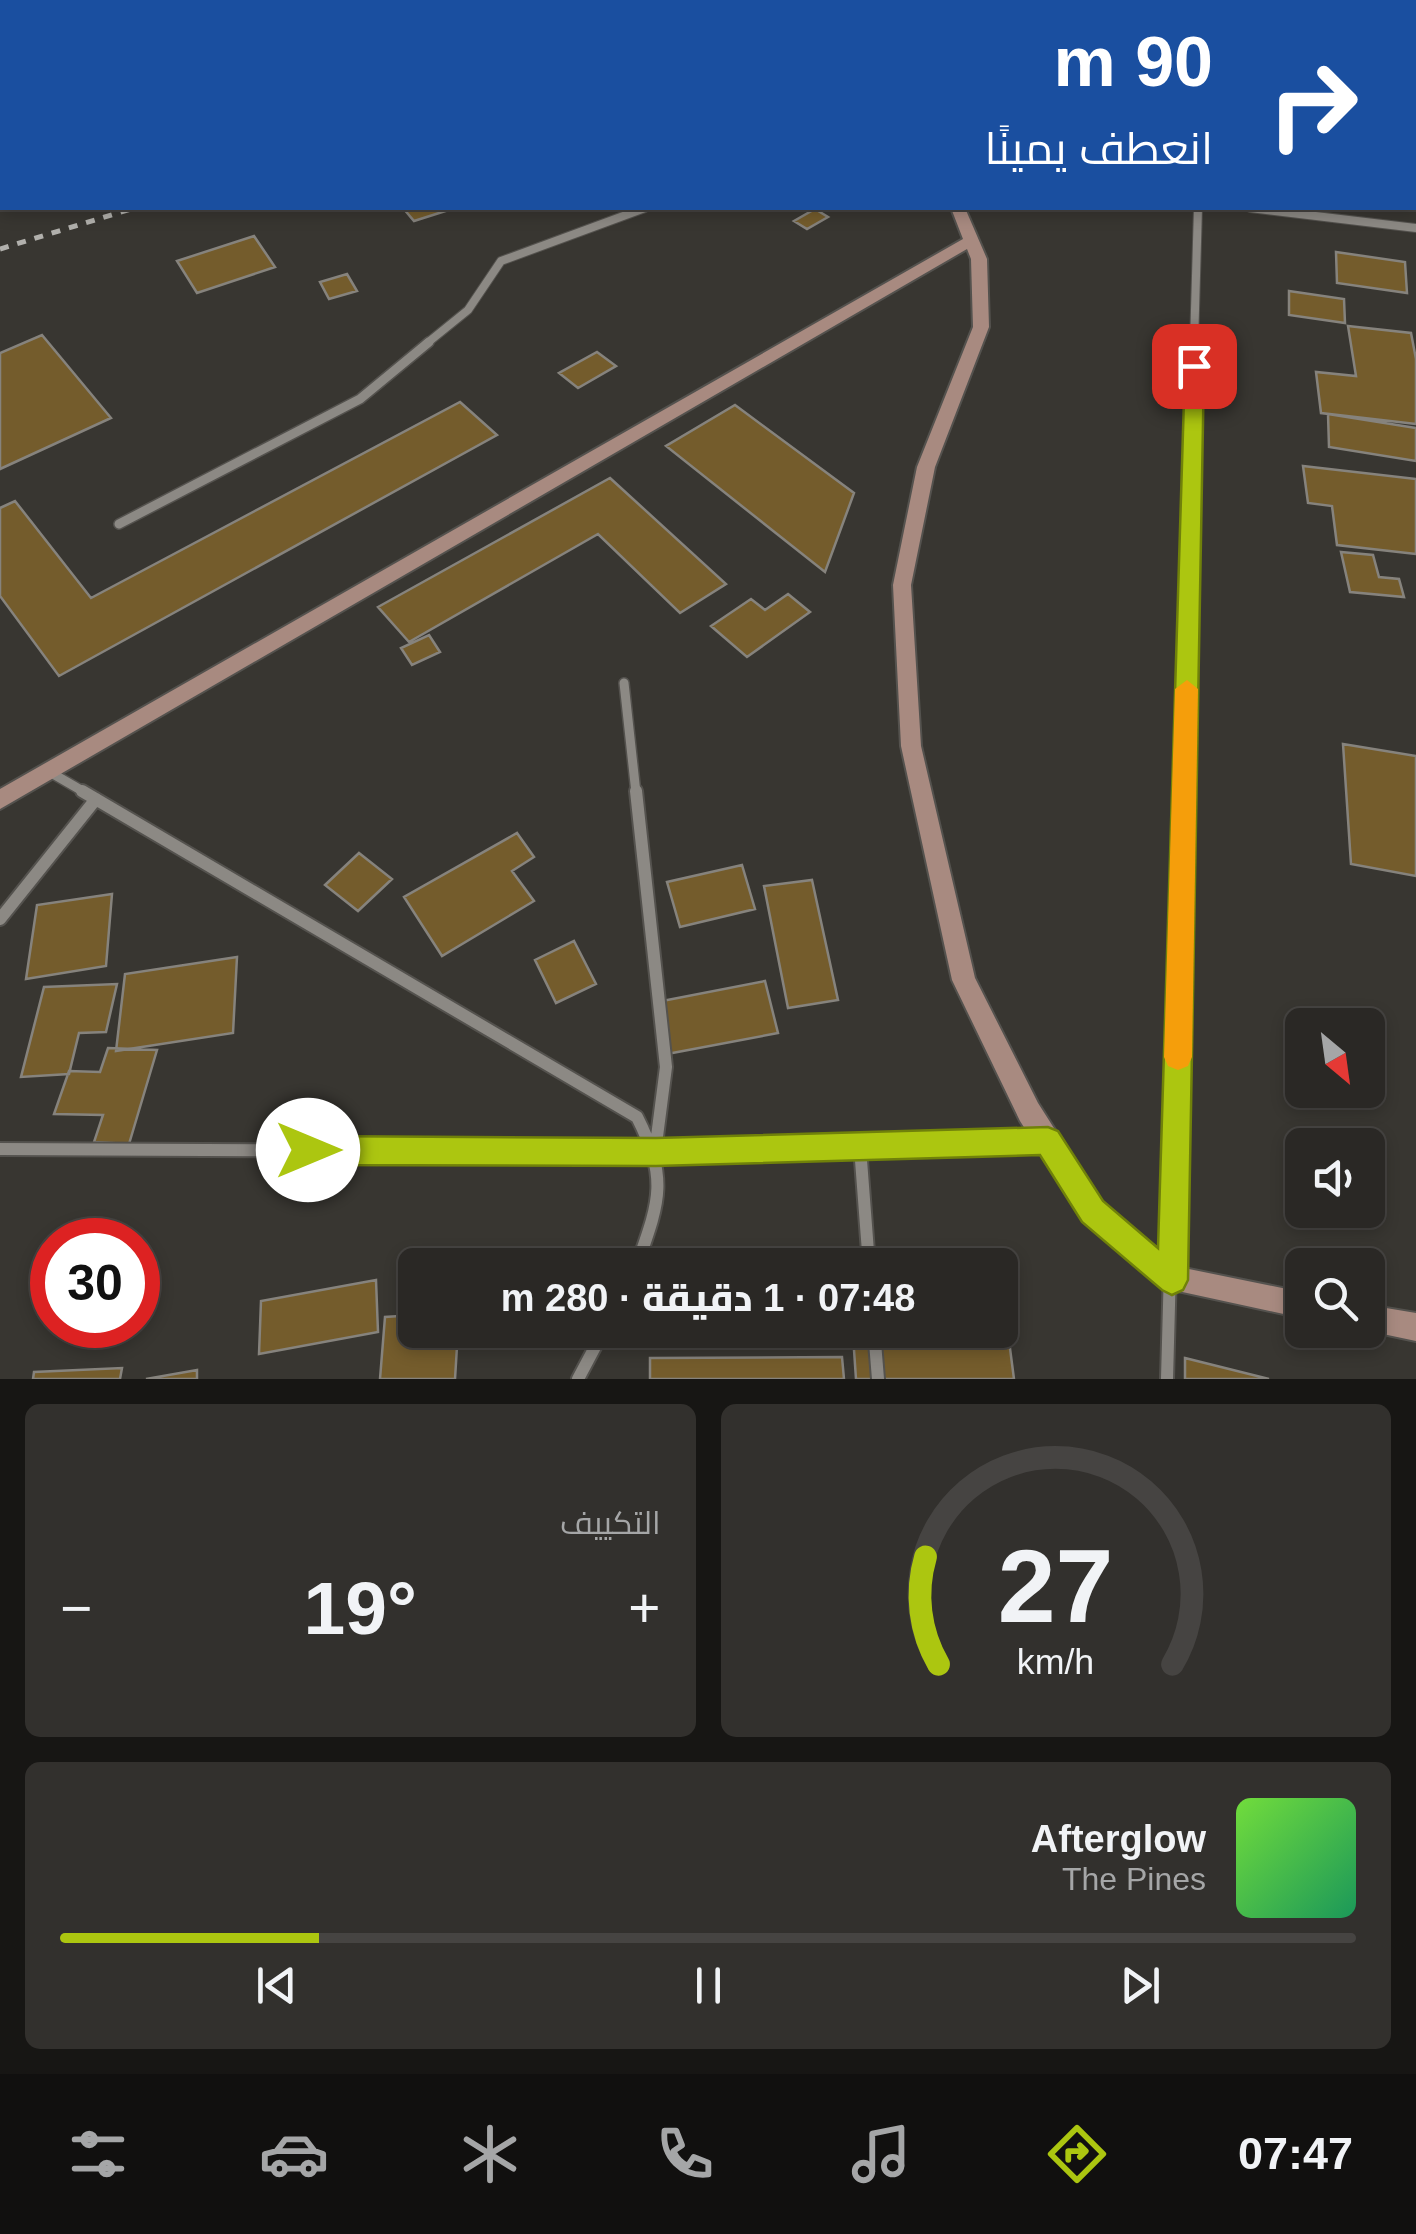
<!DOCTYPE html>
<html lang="ar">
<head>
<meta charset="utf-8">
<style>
	body { margin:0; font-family:Arial,Cairo,sans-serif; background:#32302d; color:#f1f3f6; direction:rtl; height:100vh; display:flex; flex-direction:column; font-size:38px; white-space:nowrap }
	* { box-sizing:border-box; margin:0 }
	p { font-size:32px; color:#a5a6a7 }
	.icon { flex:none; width:55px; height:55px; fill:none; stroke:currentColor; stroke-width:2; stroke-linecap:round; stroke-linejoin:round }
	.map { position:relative; height:1379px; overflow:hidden; direction:ltr }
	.side { display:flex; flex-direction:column; gap:25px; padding:25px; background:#171614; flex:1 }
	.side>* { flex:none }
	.top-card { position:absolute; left:0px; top:0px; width:1418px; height:210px; box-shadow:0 5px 15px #0003,0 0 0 2px #464442; direction:rtl; background:#1a4fa0; color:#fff; overflow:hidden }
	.needle { width:65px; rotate:151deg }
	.controls { position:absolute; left:1285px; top:1008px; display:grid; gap:20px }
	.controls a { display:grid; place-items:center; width:100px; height:100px; border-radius:15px; background:#2a2825; box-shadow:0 5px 15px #0003,0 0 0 2px #464442; font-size:50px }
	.speed { position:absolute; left:30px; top:1218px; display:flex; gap:20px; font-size:50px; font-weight:700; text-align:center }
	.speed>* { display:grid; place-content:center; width:130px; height:130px; border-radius:50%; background:#2a2825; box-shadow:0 5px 15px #0003,0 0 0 2px #464442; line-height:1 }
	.speed .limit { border:15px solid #d22; background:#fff; color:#111 }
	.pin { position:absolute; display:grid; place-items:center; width:85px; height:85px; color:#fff; margin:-42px; border-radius:20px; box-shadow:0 5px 15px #0006 }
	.me { position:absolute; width:110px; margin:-55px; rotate:90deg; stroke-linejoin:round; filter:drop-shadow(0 0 8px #0008) }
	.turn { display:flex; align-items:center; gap:35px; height:210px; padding:0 40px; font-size:45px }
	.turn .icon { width:130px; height:130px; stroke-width:2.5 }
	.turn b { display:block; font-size:70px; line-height:85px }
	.big { font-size:75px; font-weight:800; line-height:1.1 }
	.side .tile { flex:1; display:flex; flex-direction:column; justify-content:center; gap:15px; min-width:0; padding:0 35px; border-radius:15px; background:#32302d }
	.side .dial { align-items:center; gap:0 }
	.dial svg { height:260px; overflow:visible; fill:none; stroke:#464442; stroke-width:7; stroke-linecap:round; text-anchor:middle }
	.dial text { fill:#f1f3f6; stroke:none }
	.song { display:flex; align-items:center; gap:30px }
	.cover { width:120px; height:120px; border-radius:15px; background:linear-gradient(135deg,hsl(100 70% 55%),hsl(150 70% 35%)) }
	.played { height:10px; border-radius:5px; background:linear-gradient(90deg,#acc610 20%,#464442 20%) }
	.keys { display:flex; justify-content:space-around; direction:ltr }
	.heat { display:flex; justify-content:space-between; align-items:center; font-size:55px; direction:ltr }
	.side .tiles { flex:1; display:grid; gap:25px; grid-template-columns:1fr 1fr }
	.tile:last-child { grid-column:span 2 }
	.trip { position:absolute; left:398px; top:1248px; width:620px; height:100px; border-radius:15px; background:#2a2825; box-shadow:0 5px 15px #0003,0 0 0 2px #464442; font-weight:800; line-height:100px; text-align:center; direction:rtl }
	.dock { display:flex; height:160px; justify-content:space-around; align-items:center; background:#11100f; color:#a5a6a7 }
	.dock .icon { width:70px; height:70px }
	.dock .on { color:#acc610 }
	.dock b { font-size:45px; color:#f1f3f6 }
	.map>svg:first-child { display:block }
	.green { fill:#344f2f }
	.building { fill:#745c2c; stroke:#86837d; stroke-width:2.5 }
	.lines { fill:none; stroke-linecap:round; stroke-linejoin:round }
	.street-far2-casing { stroke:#54524e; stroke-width:10 }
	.street-far1-casing { stroke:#54524e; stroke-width:12 }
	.street-casing { stroke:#54524e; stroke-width:16 }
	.secondary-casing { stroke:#54524e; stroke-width:4 }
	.street-far2 { stroke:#8c8984; stroke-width:8 }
	.street-far1 { stroke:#8c8984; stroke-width:9 }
	.street { stroke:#8c8984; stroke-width:12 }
	.secondary { fill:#a88a80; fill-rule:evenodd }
	.rail { stroke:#b1b0ac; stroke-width:5; stroke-dasharray:9 9; stroke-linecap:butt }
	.route { fill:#acc610; stroke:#70810a; stroke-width:2.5 }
	.slow { fill:#f59e0b }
</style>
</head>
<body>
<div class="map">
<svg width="1416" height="1379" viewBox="0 0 1416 1379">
	<rect width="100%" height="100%" fill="#383631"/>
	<!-- green -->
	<path class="green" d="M0,0h447l-445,2 -2,129z"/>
	<!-- building -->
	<path class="building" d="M403,208h52l-41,13z
		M815,209l13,8 -21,12 -13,-8z
		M254,236l21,31 -78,26 -20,-32z
		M1336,252l69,10 2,31 -70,-10z
		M347,274l10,17 -28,8 -9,-17z
		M1289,291l55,8 1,24 -56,-8z
		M1348,326l63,7 5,26v65l-95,-11 -5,-41 40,4z
		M42,335l69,83 -111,51v-116z
		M597,352l19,14 -38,22 -19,-15z
		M460,402l37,33 -438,241 -59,-80v-88l15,-7 76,97z
		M735,405l119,88 -29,79 -159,-126z
		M1328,414l88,14v33l-87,-14z
		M1303,466l113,13v75l-79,-9 -5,-39 -24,-3z
		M610,478l116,106 -46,29 -82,-79 -189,108 -31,-35z
		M1341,552l32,3 6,22 20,2 5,18 -54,-5z
		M788,594l22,18 -63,45 -36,-31 40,-27 14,11z
		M429,635l11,17 -28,13 -11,-17z
		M1343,744l73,12v120l-65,-12z
		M517,833l17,24 -22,14 22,30 -92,55 -38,-59z
		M359,853l33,26 -34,32 -33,-26z
		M742,865l13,44 -75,18 -13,-45z
		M812,880l26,120 -50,8 -24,-122z
		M112,894l-6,72 -80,13 11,-74z
		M574,941l22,43 -40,19 -21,-43z
		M237,957l-4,76 -117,18 9,-77z
		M765,981l13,52 -111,21 -10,-52z
		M117,984l-11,48 -27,1 -10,41 -48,3 23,-90z
		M108,1048l49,2 -28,94 -35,-2 9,-27 -49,-1 15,-43 31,1z
		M376,1280l2,52 -119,22 2,-53z
		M415,1315v15h43l-3,49h-75l5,-62z
		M1008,1333l6,46h-158l-3,-44z
		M842,1357l2,22h-194v-21z
		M1185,1358l84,21h-84z
		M122,1368l-2,11h-87l1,-7z
		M197,1370v9h-51z"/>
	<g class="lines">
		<defs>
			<path id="street-far2" d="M497,2l7,-2
				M1115,2l8,-2
				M1250,208l166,20
				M426,344l42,-34 33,-49 144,-53
				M1194,344l4,-136"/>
			<path id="street-far1" d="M119,524l241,-125 69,-57
				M624,683l12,110
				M48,771l38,22
				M1183,793l11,-451"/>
			<path id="street" d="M82,791l555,326c32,63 22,85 0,148
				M636,791l30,276 -11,85
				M0,919l96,-120
				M860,1147l9,118
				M0,1149l655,3 391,-11
				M874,1330l4,49
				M578,1379l26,-49
				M1167,1379l16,-588"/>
			<path id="secondary" d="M750,0h15l1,2h-14z
				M951,208h14l22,51 2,68 -54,140 -24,118 10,161 54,232 63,125 63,99 78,65 123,25v26l-138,-30 -81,-68 -63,-99 -68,-141 -51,-234 -8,-161 24,-118 56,-140 -2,-68 -4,-10 -967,560v-20l963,-550z
				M1368,1305l48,8v28l-52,-11h4z"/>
		</defs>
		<!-- street-far2 casing -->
		<use href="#street-far2" class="street-far2-casing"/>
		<!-- street-far1 casing -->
		<use href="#street-far1" class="street-far1-casing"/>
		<!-- street casing -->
		<use href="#street" class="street-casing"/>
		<!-- secondary casing -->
		<use href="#secondary" class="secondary-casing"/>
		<!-- street-far2 -->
		<use href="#street-far2" class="street-far2"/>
		<!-- street-far1 -->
		<use href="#street-far1" class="street-far1"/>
		<!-- street -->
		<use href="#street" class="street"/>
		<!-- secondary -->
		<use href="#secondary" class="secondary"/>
		<!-- rail -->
		<path class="rail" d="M726,2l7,-2
			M759,2l7,-2
			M0,249l134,-41"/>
	</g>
	<!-- route -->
	<path class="route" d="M1194,360l10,6 -16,914 -5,10 -11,5 -10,-5 -80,-68 -42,-67 -384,11 -348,-1 -10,-5 -4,-10 4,-10 10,-4 348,2 392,-11 10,4 45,70 55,47 27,-882z"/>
	<!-- slow -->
	<path class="slow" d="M1187,680l11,9 -6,368 -4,9 -10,4 -10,-4 -4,-9 11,-368z"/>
</svg>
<div class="controls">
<a><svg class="needle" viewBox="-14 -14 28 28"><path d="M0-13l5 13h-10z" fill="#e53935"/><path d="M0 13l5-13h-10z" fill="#a5a6a7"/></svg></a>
<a><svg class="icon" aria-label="sound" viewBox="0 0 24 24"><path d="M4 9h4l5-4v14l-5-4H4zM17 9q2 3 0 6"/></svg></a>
<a><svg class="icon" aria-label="search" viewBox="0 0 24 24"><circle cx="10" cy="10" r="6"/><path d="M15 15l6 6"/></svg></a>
</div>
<div class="speed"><div class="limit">30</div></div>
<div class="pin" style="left:1194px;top:366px;background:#d93025"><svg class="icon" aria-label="arrive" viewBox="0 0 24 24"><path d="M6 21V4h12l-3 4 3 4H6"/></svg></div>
<svg class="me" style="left:308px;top:1150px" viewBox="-20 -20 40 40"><circle r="19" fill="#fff"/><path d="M0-13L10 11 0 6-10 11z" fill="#acc610"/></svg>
<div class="trip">07:48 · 1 دقيقة · 280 m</div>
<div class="top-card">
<div class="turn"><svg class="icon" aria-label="right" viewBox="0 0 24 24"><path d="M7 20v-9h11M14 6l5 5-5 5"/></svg><div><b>90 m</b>انعطف يمينًا</div></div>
</div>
</div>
<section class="side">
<div class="tiles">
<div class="tile dial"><svg viewBox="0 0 100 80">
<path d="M14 69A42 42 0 1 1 86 69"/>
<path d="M14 69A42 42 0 0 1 10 36" stroke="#acc610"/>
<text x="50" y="56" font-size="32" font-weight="700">27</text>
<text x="50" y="72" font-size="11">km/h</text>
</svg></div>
<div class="tile"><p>التكييف</p>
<div class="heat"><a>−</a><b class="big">19°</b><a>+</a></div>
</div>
<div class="tile">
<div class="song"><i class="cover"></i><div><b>Afterglow</b><p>The Pines</p></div></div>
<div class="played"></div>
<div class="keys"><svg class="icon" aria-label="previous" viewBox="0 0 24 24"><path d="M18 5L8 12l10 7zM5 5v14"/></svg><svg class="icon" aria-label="pause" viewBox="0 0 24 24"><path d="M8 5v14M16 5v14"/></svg><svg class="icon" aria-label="next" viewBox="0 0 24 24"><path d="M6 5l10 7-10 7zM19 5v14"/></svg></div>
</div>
</div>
</section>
<nav class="dock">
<b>07:47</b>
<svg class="icon on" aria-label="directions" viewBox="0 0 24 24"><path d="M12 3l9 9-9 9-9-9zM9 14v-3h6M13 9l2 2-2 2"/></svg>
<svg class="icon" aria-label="music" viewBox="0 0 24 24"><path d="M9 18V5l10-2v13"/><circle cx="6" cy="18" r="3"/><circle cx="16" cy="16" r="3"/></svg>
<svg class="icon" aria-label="phone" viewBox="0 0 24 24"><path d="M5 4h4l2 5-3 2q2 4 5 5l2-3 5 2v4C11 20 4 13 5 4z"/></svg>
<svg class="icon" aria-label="climate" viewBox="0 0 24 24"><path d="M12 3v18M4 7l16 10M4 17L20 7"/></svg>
<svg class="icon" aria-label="car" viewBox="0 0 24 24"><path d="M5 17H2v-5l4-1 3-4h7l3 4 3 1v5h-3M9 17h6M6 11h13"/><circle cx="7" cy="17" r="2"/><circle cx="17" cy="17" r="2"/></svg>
<svg class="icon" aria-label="filters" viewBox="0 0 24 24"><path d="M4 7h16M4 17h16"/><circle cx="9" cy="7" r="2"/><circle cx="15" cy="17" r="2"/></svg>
</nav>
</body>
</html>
